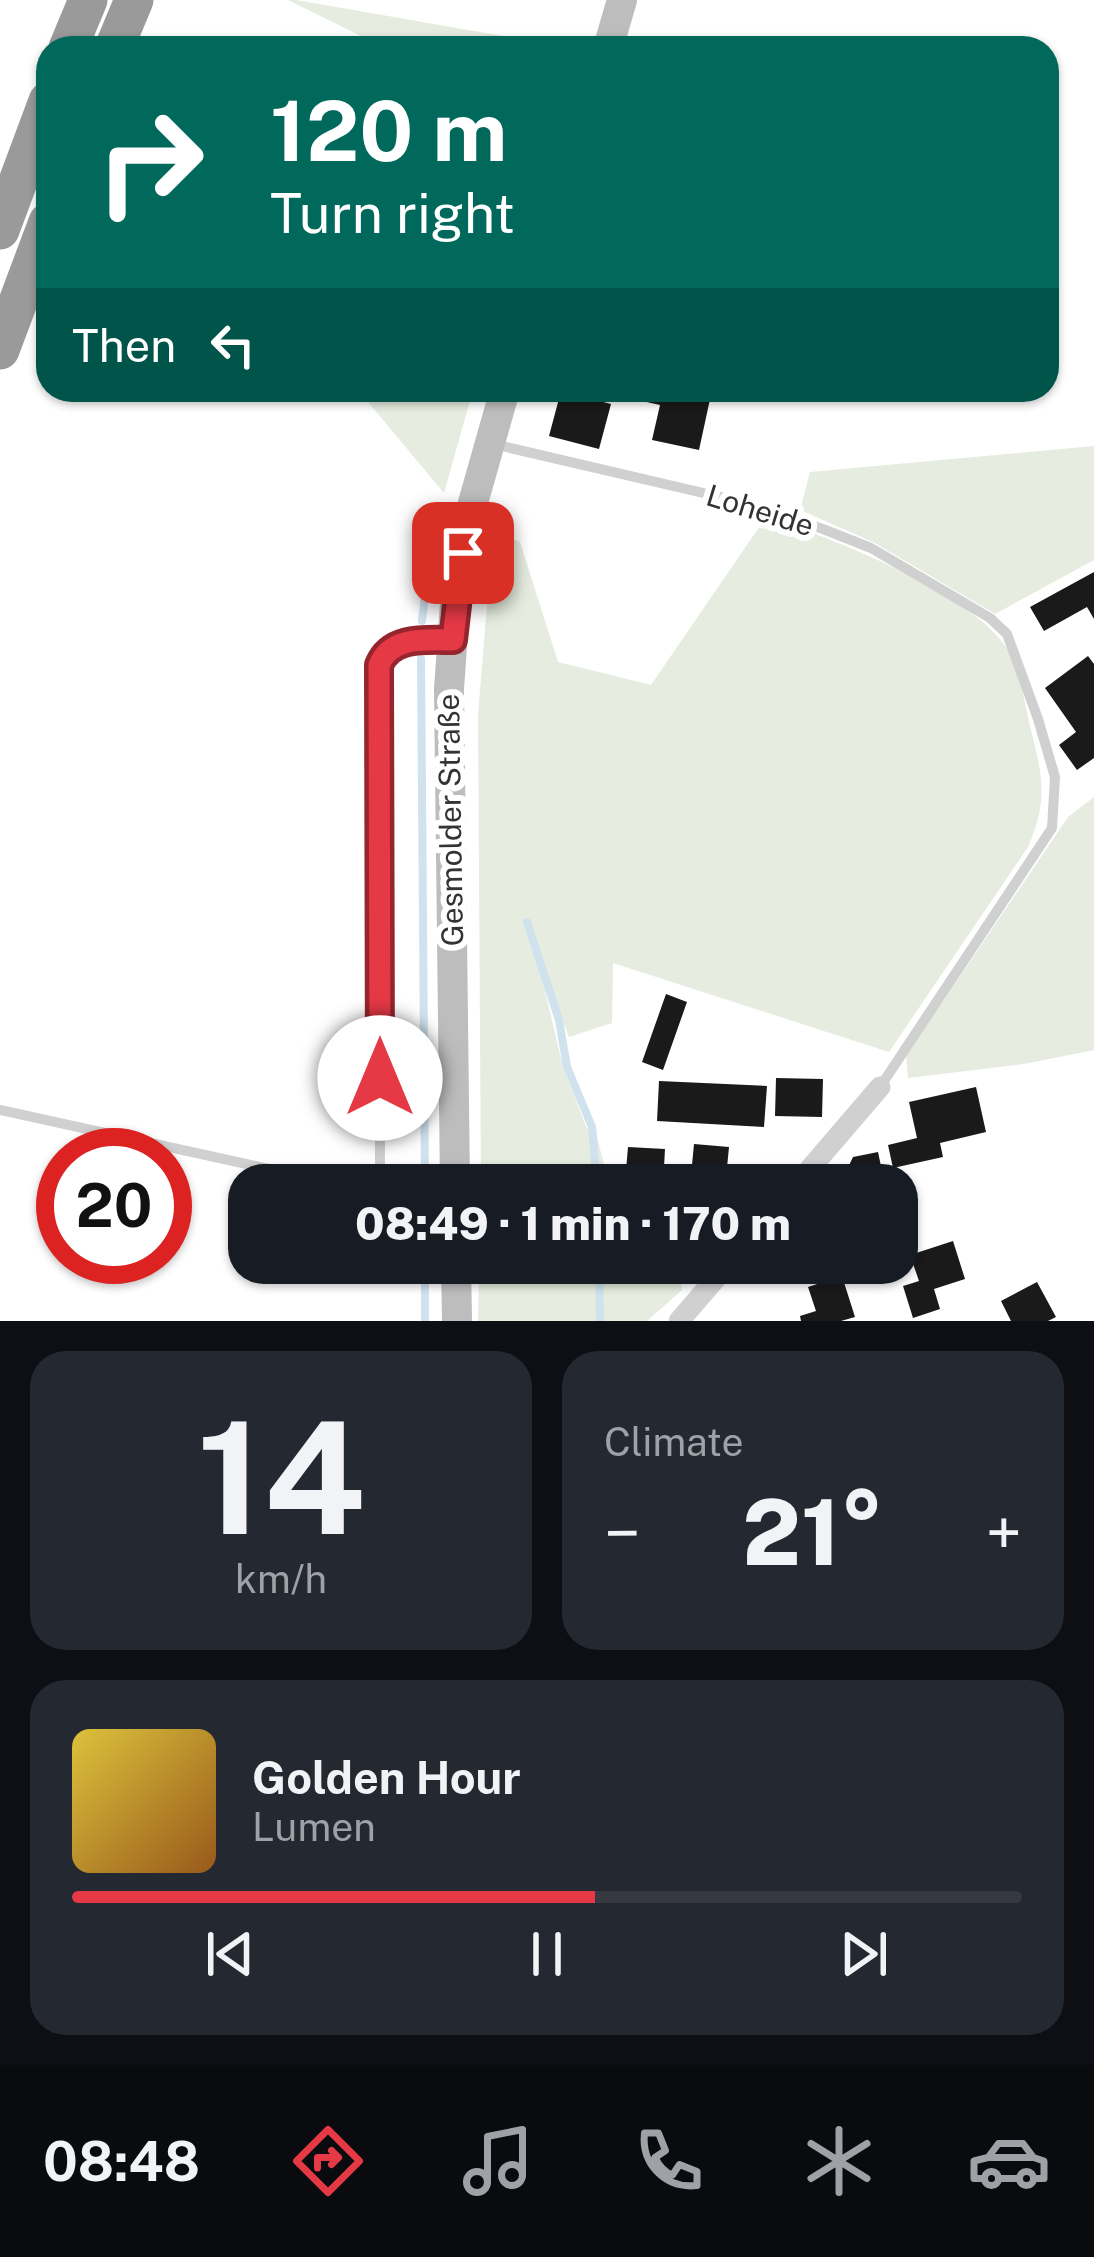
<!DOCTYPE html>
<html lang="en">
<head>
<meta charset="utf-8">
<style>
	body { margin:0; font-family:"Public Sans",sans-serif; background:#242831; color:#f1f3f6; height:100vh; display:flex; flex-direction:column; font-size:45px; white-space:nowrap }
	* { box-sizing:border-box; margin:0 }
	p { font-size:39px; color:#9ea1a6 }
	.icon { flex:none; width:66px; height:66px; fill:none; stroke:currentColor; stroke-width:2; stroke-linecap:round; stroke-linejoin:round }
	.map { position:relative; height:1321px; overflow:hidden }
	.drawer { display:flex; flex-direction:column; gap:30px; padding:30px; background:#0d0f14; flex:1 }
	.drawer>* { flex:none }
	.guide { position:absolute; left:36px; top:36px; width:1023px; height:366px; border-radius:36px; box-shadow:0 3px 9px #0004; background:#00695c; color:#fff; overflow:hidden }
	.speed { position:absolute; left:36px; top:1128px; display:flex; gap:24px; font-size:60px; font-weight:700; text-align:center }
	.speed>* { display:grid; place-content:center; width:156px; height:156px; border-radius:50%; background:#171b24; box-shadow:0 3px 9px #0004; line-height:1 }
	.speed .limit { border:18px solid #d22; background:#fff; color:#111 }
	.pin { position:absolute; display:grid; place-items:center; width:102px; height:102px; color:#fff; margin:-51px; border-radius:24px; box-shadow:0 6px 18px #0006 }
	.me { position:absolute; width:132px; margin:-66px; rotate:0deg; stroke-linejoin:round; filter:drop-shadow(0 0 9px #0008) }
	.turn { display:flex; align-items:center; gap:42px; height:252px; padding:0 36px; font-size:54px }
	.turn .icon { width:156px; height:156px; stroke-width:2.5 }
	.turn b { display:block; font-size:84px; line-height:102px }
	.then { display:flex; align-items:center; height:114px; padding:0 36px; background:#0003; gap:24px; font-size:45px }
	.big { font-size:90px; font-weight:800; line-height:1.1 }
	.drawer .card { flex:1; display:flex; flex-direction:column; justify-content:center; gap:18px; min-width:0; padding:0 42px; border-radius:36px; background:#242831 }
	.drawer .dial { align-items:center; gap:0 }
	.dial b { font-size:156px; line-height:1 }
	.song { display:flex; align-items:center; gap:36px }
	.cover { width:144px; height:144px; border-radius:18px; background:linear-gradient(135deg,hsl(50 70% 55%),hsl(30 70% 35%)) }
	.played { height:12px; border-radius:6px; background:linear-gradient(90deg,#e63946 55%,#363941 55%) }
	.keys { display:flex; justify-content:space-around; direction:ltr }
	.heat { display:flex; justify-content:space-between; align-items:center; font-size:66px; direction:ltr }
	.drawer .tiles { flex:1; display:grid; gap:30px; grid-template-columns:1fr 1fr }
	.card:last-child { grid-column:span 2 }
	.trip { position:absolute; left:228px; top:1164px; width:690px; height:120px; border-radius:36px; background:#171b24; box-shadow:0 3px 9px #0004; font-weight:800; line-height:120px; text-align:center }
	.dock { display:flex; height:192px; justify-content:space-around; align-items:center; background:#090b0e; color:#9ea1a6 }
	.dock .icon { width:84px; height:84px }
	.dock .selected { color:#e63946 }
	.dock b { font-size:54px; color:#f1f3f6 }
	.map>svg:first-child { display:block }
	.green { fill:#e6ecdf }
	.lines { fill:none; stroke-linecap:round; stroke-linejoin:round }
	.stream { stroke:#cfe2ee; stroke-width:8 }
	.building { fill:#1a1a1a }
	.lane { stroke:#d0d0d0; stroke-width:10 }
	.street { stroke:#d0d0d0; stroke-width:21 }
	.secondary { stroke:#bdbdbd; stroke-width:30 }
	.highway { stroke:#9a9a9a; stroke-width:39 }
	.route-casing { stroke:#96252e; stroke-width:30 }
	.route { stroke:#e63946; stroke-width:21 }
	.labels { text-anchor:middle; stroke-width:12; stroke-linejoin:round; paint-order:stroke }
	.street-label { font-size:30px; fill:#333; stroke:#fff }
</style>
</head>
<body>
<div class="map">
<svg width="1094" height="1321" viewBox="0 0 1094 1321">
	<rect width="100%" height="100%" fill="#fff"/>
	<!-- green -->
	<path class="green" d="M288,0h8l275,48h-200v-7z
		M358,390h115l-29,103z
		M1094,446v114l-99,54 -122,-72 -73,-32 10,-38z
		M766,517c61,18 222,82 246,141 10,22 13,49 19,72 12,48 17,71 -3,117l-139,205 -276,-89 -1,60 -43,14 -32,-80 26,110 24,62h8l14,56h-128l-3,-470 15,-183 27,10 38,120 93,23z
		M1094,797v253l-70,14 -116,14 -2,-22 162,-239z
		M479,1263h200l3,27 -35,31h-169z"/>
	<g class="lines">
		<!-- stream -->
		<path class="stream" d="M422,621l11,-95
			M421,659l4,526
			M527,922l32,98 8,47 25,60 5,58
			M599,1263l1,58
			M425,1321v-58"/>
	</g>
	<!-- building -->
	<path class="building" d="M622,390h90l-13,60 -47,-10 8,-35 -40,-9z
		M561,391l50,13 -12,45 -50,-13z
		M1094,572v47l-7,-12 -43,24 -14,-24z
		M1088,656l6,8v94l-17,12 -18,-25 17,-13 -31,-44z
		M666,994l21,8 -24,68 -21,-8z
		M776,1078l47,1 -1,38 -47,-1z
		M659,1081l108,5 -3,41 -107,-6z
		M976,1087l10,45 -46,11 3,14 -50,11 -5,-23 29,-7 -8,-36z
		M694,1144l35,3 -3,31 -35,-3z
		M628,1147l37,2 -2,36 -38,-3z
		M878,1152l7,33h-39l-2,-9 9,-19z
		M953,1241l12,38 -31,10 6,20 -27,9 -10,-32 16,-5 -9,-26z
		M842,1276l13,41 -14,4h-40l-1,-5 16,-5 -8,-24z
		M1037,1282l19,35 -8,4h-37l-10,-20z"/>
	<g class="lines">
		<!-- lane -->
		<path class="lane" d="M493,444l249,58 81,27 48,19 119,70 17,16 31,85 17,58 -3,51 -172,259
			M0,1110l324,71 36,3 20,-14 -1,-504c12,-29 43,-26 70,-26"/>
		<!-- street -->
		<path class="street" d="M796,1185l84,-98
			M679,1321l50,-58"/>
		<!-- secondary -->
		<path class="secondary" d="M608,48l14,-48
			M455,1185l-6,-496 7,-100 13,-72 36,-127
			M456,1263l1,58"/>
		<!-- highway -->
		<path class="highway" d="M68,48l20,-48
			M114,48l20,-48
			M0,230l48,-129
			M0,350l48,-128"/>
	</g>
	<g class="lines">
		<defs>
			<path id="route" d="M380,1078l-1,-413c12,-29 46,-25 74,-25l10,-87"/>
		</defs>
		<!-- route casing -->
		<use href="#route" class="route-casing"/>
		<!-- route -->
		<use href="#route" class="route"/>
	</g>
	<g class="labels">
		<!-- street labels -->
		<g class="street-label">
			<text transform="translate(760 511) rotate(17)" y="10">Loheide</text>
			<text transform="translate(451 820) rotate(-91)" y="10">Gesmolder Straße</text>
		</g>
	</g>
</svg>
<div class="speed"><div class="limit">20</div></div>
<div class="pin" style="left:463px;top:553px;background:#d93025"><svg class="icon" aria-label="arrive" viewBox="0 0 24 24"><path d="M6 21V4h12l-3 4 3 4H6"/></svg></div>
<svg class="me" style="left:380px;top:1078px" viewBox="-20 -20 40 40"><circle r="19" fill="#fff"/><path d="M0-13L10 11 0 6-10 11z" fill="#e63946"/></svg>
<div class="trip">08:49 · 1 min · 170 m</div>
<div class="guide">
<div class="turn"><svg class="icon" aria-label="right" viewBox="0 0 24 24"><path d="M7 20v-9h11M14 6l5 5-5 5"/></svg><div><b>120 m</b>Turn right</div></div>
<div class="then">Then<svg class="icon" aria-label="left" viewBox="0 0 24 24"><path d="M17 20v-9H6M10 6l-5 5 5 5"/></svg></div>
</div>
</div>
<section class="drawer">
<div class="tiles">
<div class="card dial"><b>14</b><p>km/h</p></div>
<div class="card"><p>Climate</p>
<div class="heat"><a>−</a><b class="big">21°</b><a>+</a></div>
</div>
<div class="card">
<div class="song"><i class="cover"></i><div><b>Golden Hour</b><p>Lumen</p></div></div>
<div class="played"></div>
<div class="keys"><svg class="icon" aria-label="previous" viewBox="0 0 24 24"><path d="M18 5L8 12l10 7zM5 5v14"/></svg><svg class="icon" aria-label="pause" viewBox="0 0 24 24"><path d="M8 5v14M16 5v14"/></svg><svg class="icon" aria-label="next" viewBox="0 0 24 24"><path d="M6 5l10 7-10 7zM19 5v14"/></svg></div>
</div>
</div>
</section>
<nav class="dock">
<b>08:48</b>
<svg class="icon selected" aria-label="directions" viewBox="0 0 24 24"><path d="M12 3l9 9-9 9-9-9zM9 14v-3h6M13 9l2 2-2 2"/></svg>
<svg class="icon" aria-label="music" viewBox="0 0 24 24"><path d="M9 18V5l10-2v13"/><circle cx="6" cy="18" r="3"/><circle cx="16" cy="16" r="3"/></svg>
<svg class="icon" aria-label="phone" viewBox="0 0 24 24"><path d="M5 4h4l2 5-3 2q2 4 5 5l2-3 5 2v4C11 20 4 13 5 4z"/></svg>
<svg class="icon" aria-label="climate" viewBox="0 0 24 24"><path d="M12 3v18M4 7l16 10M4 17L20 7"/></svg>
<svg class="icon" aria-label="car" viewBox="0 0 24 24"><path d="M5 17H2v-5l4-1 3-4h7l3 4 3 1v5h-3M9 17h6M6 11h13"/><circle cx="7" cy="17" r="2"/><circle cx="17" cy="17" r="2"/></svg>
</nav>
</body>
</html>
